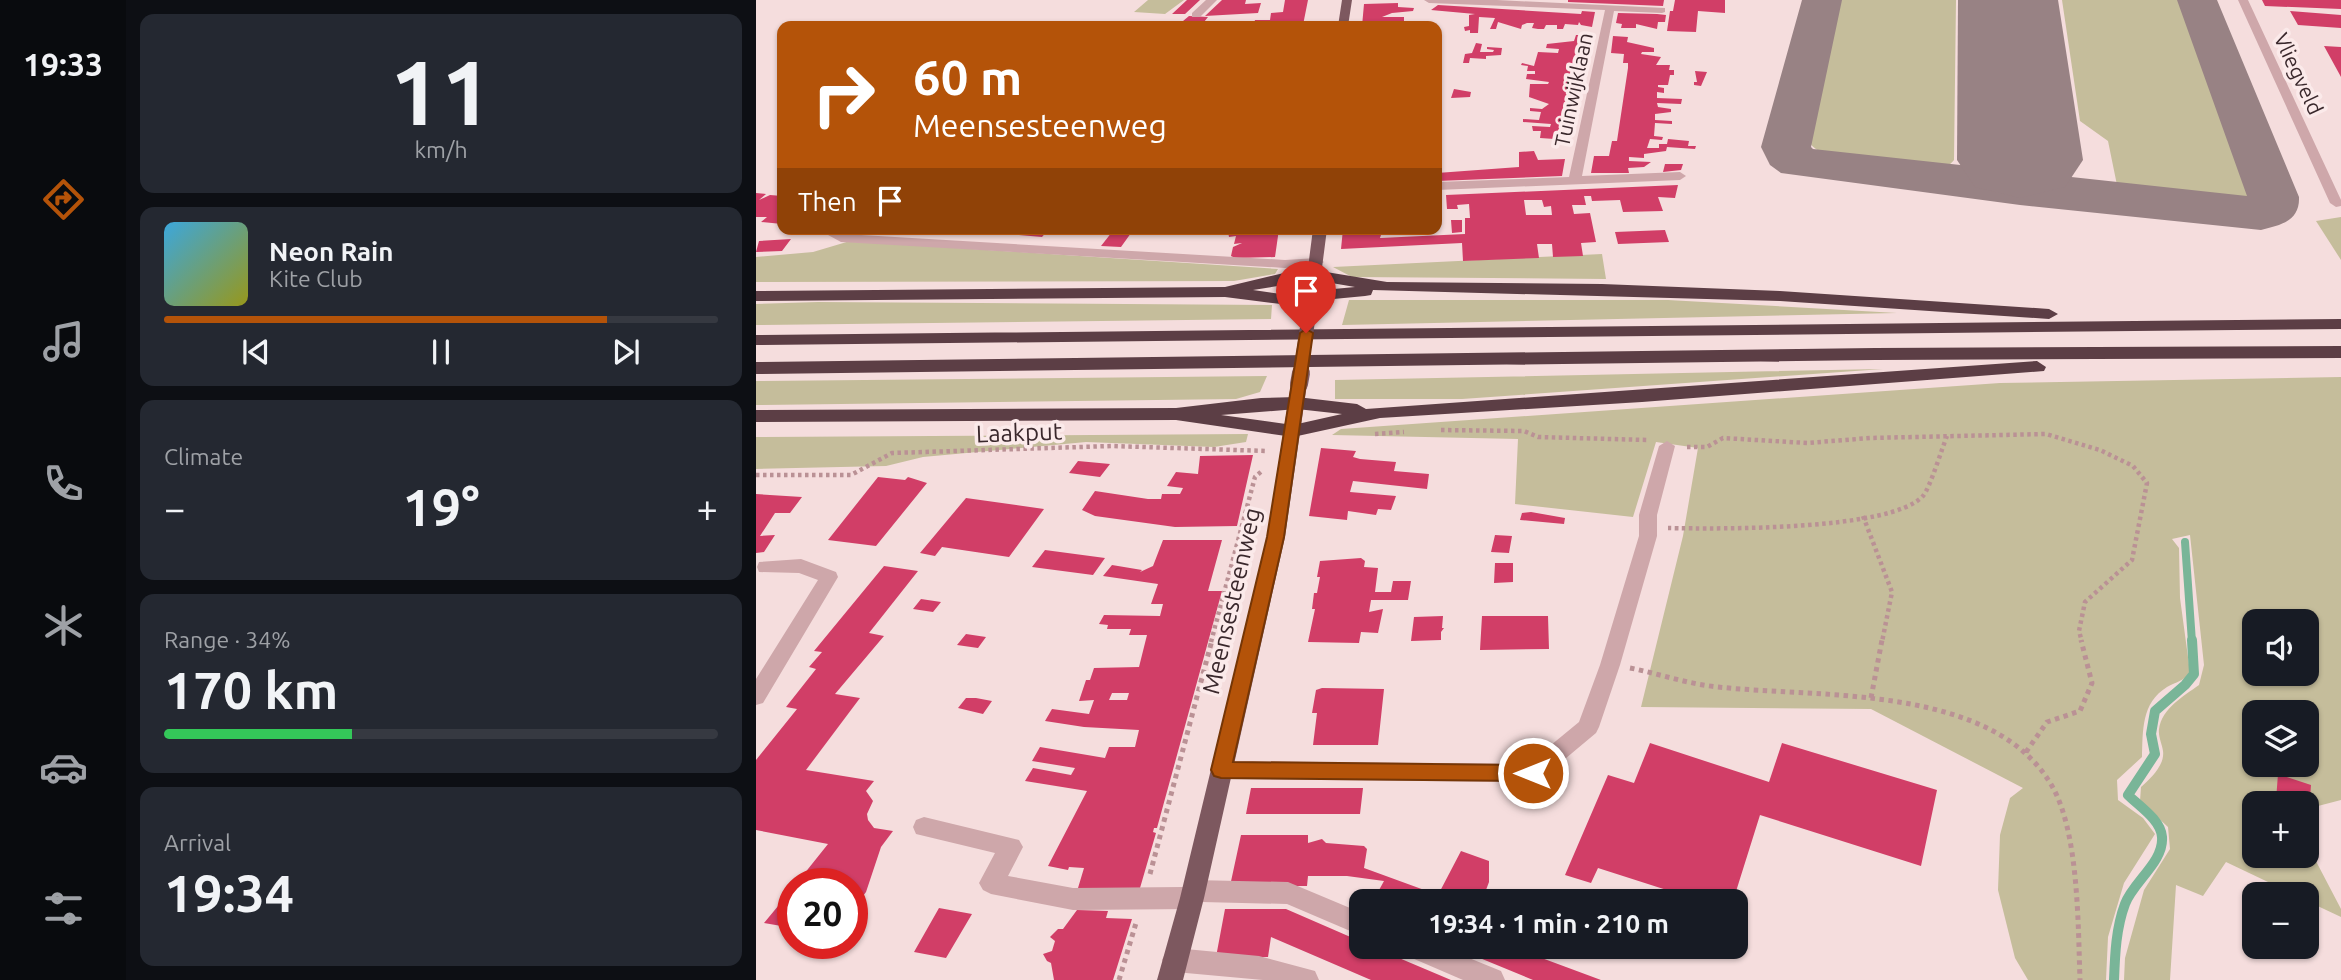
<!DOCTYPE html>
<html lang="en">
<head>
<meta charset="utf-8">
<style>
	body { margin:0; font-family:Ubuntu,sans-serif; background:#242831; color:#f1f3f6; height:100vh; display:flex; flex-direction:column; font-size:26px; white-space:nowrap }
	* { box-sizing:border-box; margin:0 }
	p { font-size:23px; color:#9ea1a6 }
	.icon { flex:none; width:38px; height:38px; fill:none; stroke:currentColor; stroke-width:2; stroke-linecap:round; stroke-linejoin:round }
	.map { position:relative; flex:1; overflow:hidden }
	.details { display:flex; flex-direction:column; gap:14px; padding:14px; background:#0d0f14; width:630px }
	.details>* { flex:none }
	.top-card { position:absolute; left:21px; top:21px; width:665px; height:214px; border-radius:14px; box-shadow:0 2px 5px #0004; background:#b45309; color:#fff; overflow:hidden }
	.controls { position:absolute; left:1486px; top:609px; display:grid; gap:14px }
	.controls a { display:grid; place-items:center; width:77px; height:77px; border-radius:14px; background:#171b24; box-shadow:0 2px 5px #0004; font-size:35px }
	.speed { position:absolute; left:21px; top:868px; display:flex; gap:14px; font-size:35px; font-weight:700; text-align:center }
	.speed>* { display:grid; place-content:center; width:91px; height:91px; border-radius:50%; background:#171b24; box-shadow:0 2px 5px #0004; line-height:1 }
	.speed .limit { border:10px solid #d22; background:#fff; color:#111 }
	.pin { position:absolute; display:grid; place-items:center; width:60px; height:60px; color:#fff; margin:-72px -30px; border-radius:50% 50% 50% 0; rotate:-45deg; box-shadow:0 0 7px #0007 }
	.pin .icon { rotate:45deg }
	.me { position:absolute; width:77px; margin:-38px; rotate:270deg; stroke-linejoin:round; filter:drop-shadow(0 0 5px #0008) }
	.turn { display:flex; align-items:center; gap:24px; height:147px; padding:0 21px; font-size:32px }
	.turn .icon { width:91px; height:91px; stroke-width:2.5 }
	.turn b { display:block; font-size:49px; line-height:60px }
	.then { display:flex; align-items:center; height:66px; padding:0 21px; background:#0003; gap:14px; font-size:26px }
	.big { font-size:52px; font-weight:600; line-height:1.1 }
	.details .widget { flex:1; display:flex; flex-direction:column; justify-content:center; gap:10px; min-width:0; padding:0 24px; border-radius:14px; background:#242831 }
	.details .dial { align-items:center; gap:0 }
	.dial b { font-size:91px; line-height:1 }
	.song { display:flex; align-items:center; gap:21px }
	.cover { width:84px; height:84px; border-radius:10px; background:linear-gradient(135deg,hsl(200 70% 55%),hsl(60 70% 35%)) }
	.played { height:7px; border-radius:4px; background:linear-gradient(90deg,#b45309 80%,#363941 80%) }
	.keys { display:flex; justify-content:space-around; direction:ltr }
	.heat { display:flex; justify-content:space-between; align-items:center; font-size:38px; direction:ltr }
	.charge { height:10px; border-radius:5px; background:linear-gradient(90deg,#34c759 34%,#363941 0) }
	.trip { position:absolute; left:593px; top:889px; width:399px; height:70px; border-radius:14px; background:#171b24; box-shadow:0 2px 5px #0004; font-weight:600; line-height:70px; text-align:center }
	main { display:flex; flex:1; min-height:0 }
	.menu { display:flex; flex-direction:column; width:126px; justify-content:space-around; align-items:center; background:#090b0e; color:#9ea1a6 }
	.menu .icon { width:49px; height:49px }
	.menu .on { color:#b45309 }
	.menu b { font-size:32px; color:#f1f3f6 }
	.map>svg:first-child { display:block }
	.green { fill:#c5bd9b; fill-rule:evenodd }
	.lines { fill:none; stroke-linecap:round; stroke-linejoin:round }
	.stream-far1 { stroke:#79b598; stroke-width:8 }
	.stream { stroke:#79b598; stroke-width:10 }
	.taxiway { fill:#988284; fill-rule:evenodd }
	.runway { fill:#988284; fill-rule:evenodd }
	.building { fill:#d13e67; fill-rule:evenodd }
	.path-far1 { stroke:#ba9195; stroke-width:4.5; stroke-dasharray:3.5 3.5; stroke-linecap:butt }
	.path { stroke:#ba9195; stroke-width:5; stroke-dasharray:4.5 4.5; stroke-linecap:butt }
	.minor { fill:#cea7aa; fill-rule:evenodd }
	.major { fill:#7d585f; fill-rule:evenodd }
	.highway { fill:#5c3e45; fill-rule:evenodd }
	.major-bridge-far1 { stroke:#7d585f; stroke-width:14 }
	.major-bridge { stroke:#7d585f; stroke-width:18 }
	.route { fill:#b45309; stroke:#753606; stroke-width:2 }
	.labels { text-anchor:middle; stroke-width:7; stroke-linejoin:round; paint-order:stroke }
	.far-street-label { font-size:21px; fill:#3a282c; stroke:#fbeaea }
	.street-label { font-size:24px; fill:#3a282c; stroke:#fbeaea }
</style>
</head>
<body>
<main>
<nav class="menu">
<b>19:33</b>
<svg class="icon on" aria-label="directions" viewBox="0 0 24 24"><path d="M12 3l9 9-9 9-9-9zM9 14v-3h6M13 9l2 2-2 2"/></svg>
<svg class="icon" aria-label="music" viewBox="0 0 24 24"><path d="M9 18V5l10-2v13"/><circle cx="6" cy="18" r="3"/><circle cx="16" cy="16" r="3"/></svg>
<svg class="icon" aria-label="phone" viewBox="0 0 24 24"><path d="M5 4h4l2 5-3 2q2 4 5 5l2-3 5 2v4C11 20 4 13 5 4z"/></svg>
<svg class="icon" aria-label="climate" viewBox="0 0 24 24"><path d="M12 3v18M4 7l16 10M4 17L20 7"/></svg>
<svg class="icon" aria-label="car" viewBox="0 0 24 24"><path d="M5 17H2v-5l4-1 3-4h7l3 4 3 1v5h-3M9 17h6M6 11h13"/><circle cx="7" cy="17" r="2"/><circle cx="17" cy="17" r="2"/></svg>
<svg class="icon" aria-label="filters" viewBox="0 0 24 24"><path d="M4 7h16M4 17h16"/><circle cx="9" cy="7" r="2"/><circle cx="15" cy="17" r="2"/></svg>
</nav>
<section class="details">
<div class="widget dial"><b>11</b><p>km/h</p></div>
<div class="widget">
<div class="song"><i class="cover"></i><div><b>Neon Rain</b><p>Kite Club</p></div></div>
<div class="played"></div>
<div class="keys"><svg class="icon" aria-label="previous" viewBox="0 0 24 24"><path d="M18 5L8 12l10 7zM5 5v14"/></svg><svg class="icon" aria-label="pause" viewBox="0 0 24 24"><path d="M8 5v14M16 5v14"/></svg><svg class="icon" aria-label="next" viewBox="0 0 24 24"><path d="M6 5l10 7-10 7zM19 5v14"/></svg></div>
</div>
<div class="widget"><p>Climate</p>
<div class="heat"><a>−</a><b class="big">19°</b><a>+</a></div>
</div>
<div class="widget"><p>Range · 34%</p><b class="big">170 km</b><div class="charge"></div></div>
<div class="widget"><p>Arrival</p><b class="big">19:34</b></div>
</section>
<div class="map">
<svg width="1585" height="980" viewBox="0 0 1585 980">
	<rect width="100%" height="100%" fill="#f5dddd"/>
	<!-- green -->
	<path class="green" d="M392,0h36l-19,14 -31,-2z
		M1079,0h121l-2,160c-4,5 -8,7 -14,9 -14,2 -31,-2 -45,-3 -24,-3 -83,-2 -89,-32z
		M1306,0h122l70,192c-4,10 -11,10 -21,11l-115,-13 -10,-49 -28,-20z
		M1585,217v43l-25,-39z
		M94,241l428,28 -3,5 -41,7 -478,1v-25l57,-5z
		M846,254l4,25 -254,-2 -19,-10z
		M593,300h319l229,13 -555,12z
		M62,302l454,3 -1,14 -515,6v-21z
		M1127,369l-421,30h-127v-19z
		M511,376l-7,16 -24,7 -480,6v-24z
		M1585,377v423l-23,6 -11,13 -1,-16h-52v53h52l1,-12 34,65v8l-34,-16 -1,-7h-13l-67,-32 -23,34 -27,-11 -6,95h-46l1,-22 19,-68 26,-41 -2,-22 -28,-26 1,-14c10,-9 24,-22 22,-36 -1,-7 -5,-15 -4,-22 3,-21 25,-33 40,-44l5,-20 -14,-130 -18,4 7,9 1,50 10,74c-6,9 -14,10 -23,15 -26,16 -24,44 -25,70l-25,23 1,20 25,18 12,16 -31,49 -16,54 -2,43h-78l-13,-22 -17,-68 2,-55 10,-37 13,-10 -152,-79 -230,-2 42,-171 15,-88 -42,-6 -23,75 -118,-13 3,-65 -186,-4 9,-6 659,-46zM1498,621h52v53h-52zM1498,712h52v53h-52z
		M492,434l-2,8 -32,5 -128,-5 -163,15 -37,9 -130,3v-32z"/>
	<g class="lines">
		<!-- stream-far1 -->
		<path class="stream-far1" d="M1429,542l7,100"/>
		<!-- stream -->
		<path class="stream" d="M1358,980c1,-26 2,-52 11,-76 8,-22 39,-42 37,-67 -1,-17 -23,-31 -34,-42l27,-41 -4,-20 4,-23 30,-26 9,-11 -2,-34"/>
		<!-- taxiway -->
		<path class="taxiway" d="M1046,0h40l-31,147 2,2 434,47 -70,-196h40l82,197c1,24 -18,28 -38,33l-241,-25 -239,-32 -11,-8 -9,-18z"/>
		<!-- runway -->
		<path class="runway" d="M1202,0h100l25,160 -18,27 -45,11 -45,-11 -18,-27z"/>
	</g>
	<!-- building -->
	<path class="building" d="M431,0h13l-15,14h-13z
		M466,0h24l-1,4 16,-1 -3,10 -53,3z
		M529,0h23l-5,25 -50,1 2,-6h15l1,-7 12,-1z
		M812,0h96l-1,6 -95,-4z
		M919,0h50v13l-27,-2 -2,21 -29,-1 3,-20h3z
		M1506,0h79v9l-76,-3z
		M642,3v4l16,1 -1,3 -21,2 -10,4h22v4l-15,1 3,4h-30l2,-22z
		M682,5l143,9 1,-3 13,1 -3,15 -11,-2 -2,-3 -1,3 -13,-1 -2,5h-6v-4h-11l-2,4h-6l-6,-1 2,-5h-7l-5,2 -1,4 -23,-7 -2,7h-6l5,-11 -16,-1 -1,16h-8v-3l-5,1 -1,-4 5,-1v-11l6,-1 -44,-4z
		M1534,11l51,4v13l-43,-3z
		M862,13l39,1 9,1 -1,7h-7l-1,7 -21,-5v4h-15l1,-4 -6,-1z
		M433,16l19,1 -4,5 -14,1 24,3h-37z
		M820,35h14l-4,19 -8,-1 -7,30h9l-11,57 -29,-2 1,-7h-8l-1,-5 18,1 1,-3 -28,-2v-3l16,1 2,-8 -11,-1v-3l12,1 7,-5 -20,-7 1,-13h18l1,-2 -23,-3 1,-5h8v-3h-8l1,-5 -7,-1 1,-2 12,3 4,-14 20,1 1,-4 -13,-1 1,-4 27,-3z
		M857,36l15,1 -1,5 27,6v4h-12l-1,2 20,3 -5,8h14l-1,5h5v5h-4l-2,10h-10v2l6,1v5l-7,-1v6l25,1 -1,5 -24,-1 1,4 13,2v3l-16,2v6l17,1v3l-17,-1 -1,13 9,1 -1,3 -12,-1 -3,9h12v-4h8l1,-5 21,2 -1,5h8l-1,3 -28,-2 -1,4 -22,3v4l-15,-1v4l22,1 -7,5 -16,1 1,5h-38l3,-17h15l3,-15h5l11,-73v-5h-5l1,-9 -13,-1z
		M720,43l6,1 -2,8h13l1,-2 -7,-1v-2l15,1 -1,7 -15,1v3l-16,-1 -1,5h-6l2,-9 7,-1z
		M1568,46l17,1v30z
		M939,71l12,1 -6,14 -7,-1v-3h3z
		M698,89l17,3 -1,5 -19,1z
		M778,151l4,9 27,-1 -3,17 -125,5v-8l82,-6v-15z
		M909,164h18l-2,6 -18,2z
		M922,185l-3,13 -17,-1 5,14 -40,1 -3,-12 -28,1 -1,-5h-7l2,9h-14l2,9 16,-1 6,29 -15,1 2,13 -30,1 -1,-13h-15l2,14 -76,3 -1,-18 -121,6 2,-20h51l-1,5 -12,1 -1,3 85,-4v-16h5l-1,-14 -12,1 1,4h-11l-1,-14zM768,200h18l2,7 7,-1 1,9h-26z
		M0,193l10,1 -7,6 11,-5 12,1v28l-21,-2 6,-5h-11z
		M695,220h11v12l-10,1z
		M189,229h104l-7,8z
		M463,229h60l-4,28 -40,1 -4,-2 2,-9 9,-4 -8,1 2,-8 -7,1 -1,-5z
		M909,230l4,12 -51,2 -3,-12z
		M356,232l19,1 -10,14 -20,-1z
		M35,239l-9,12 -26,1 3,-11z
		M565,448l35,3 -3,6 7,2 36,3 -2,9 35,3 -2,15 -74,-8 -3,11 46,4 -5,14 -13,-1 -2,6 -28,-4 -1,9 -38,-4z
		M497,455l-16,71 -62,1 -80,-11 -13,-6 13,-19 53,8h13l1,-5h18l3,-6 -16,-2 9,-14 22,2 2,-18z
		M322,461l32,3 -10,13 -31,-4z
		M122,477l27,3 3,-3 19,6 -51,63 -48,-6z
		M0,494l46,3 -12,16h-15l-15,23 15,-1 -11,17 -8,1z
		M210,498l78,11 -35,48 -67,-10 -7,9 -15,-3z
		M775,512l34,6 -1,6 -44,-4 2,-7z
		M739,535l17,1 -3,17 -18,-1z
		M407,540h59l-14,51h14l-65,237h-3l-1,4 3,1 -16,55h-62l6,-20 -15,-1 -1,3 -20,-4 39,-75 -62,-10 8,-13 38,7 4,-7 -43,-7 8,-14 65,11 4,-11h26l4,-17 -55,-3 -39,-6 7,-12 37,5 5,-14 -15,1 7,-21h4l4,-12 45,-1 8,-32h-18l2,-6h-24l1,-4 -9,-1 5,-9 56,1 3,-12h-12l7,-20 -55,-8 9,-11 30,5 -2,2 13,-6zM356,693h17l-2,7h-18z
		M289,550l60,8 -12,17 -61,-8z
		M605,558l4,3 -1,6 14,1 -3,24h16l2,-11h18l-3,19h-37l-2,12 14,-3 -5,24 -17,-1 -2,11 -51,-1 7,-33h-3l2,-16h3l3,-16h-3l3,-16z
		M739,563h18v19l-19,1z
		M128,566l34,5 -49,62 15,3 -49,58 25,4 -54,72 68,11 -8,10 7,10 -6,13 1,6 6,8 19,3 -12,16 -15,45 -14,19v-27h-56l32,-40 -72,-14v-70l41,-51 -11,-2 30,-38 -7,-2 13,-15 -8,-1z
		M165,599l20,3 -8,10 -20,-3z
		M687,616l-1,12h2l-3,4v8l-30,1 3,-24z
		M726,616h66l1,33 -69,1z
		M210,634l20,3 -8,11 -21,-3z
		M566,688l62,1 -6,56h-65l4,-32h-5l4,-23z
		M210,698h10l16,3 -9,13 -25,-6z
		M894,743l119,39 13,-39 155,47 -16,76 -161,-51 -27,86h-32l-103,-33 -7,15 -26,-8 43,-100 26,8z
		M1522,774l33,11 -2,27 -3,-9h-21l-9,-3z
		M495,788h112l-3,26h-114z
		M485,835h67v8l14,-4 4,4 38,3 3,3 -3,19 74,27 23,-44 28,10v21l-3,8 29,11h-142l11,-20 -37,-5h-39l-1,10h-77z
		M37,888v40l-29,-5z
		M183,908l33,6 -26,44 -32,-6z
		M469,909h61l76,33v5h11l78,33h-80l-100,-43 -3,20h-52z
		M321,910l31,1 -2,7 26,1 -19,61h-59l-3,-17 -4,-2 -4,-7 9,-3 3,-10 -5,-4 8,-8h5z
		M697,947h82l4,10 62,23h-68z"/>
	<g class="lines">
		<!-- path-far1 -->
		<path class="path-far1" d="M685,430l83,1 14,6 110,3
			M619,434l29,-2
			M931,447h20l16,-9 84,5 63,-5 176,-4 54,16 33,16 14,17 -15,77 -47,42 -6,29 3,11
			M0,475h95l41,-22 220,-7 155,5
			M1107,516l29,76 -10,50
			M912,528c49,1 223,3 255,-32 7,-8 19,-48 24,-60
			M455,642l44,-165 8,-7"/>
		<!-- path -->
		<path class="path" d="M874,668c30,6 58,16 88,19 102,11 275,-3 334,99 27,47 26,140 28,194
			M1115,698l11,-58
			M1270,752l21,-30 33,-11 12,-28 -11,-43
			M394,874l62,-234
			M363,980l17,-57"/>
		<!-- minor -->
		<path class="minor" d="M450,0h11l-17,17h-8v-4z
			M668,0h73l168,8v4l-3,1 -48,-2 -32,165 98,-4 6,4 -6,4 -243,10v-8l132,-5 36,-167 -176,-7z
			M1482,0h10l93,200v6l-5,1 -6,-4z
			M61,229h17l10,5 441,26 32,-2 7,4 -7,4 -32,2 -444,-26z
			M911,441l8,5 -18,69v21l-37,129 -21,62 -3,6 -55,46 -8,3 -312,-3 -8,-3 -3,-6 3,-6 8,-3 307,3 51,-42 21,-57 39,-129v-21l20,-69z
			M45,559l35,13 2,5 -75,126 -7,2v-26l62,-99 -19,-7 -40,-1 -2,-5 2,-5z
			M168,817l95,23 4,7 -15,29 65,12 110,-1 2,-4 8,-3 95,2 74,31v23l-75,-32 -85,-2 -2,4 -8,3 -119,1 -82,-16 -8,-4 -4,-7 16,-30 -79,-19 -3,-7 3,-7z
			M646,947h40l59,24 4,9h-42l-58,-25z
			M419,948l84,8 56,15 4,9h-56l-88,-8 -9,-4 -4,-8 4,-8z"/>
		<!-- major -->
		<path class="major" d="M586,0h10l-4,26h-10z
			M557,229h14l-11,85 -7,4 -7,-4z
			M543,379l8,5 -22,153 -81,361 -21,82h-26l23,-82 87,-361 24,-153z"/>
		<!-- highway -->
		<path class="highway" d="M558,270l73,12 215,2 178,7 269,18 9,5 -9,5 -269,-18 -407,-11 -2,5 -6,1 -84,8 -56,-7 -469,4v-10l469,-4 59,-14zM558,280l41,7 -74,7 -28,-4z
			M1585,319v10l-1585,16v-10z
			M1585,346v12l-466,2 -1119,14v-12l1119,-14z
			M1281,361l9,6 -2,4 -402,31 -262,16 -87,19 -117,-17 -420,2v-12l420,-2 85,-10 36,-1 60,7 9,5zM541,409l45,5 -49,11 -72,-10z"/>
		<!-- major-bridge-far1 -->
		<path class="major-bridge-far1" d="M544,375l9,-61"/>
		<!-- major-bridge -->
		<path class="major-bridge" d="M543,384l2,-11"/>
	</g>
	<!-- route -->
	<path class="route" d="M550,329l7,4 -29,204 -51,225 300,3 7,2 3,6 -3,6 -7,2 -312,-3 -7,-2 -3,-6 56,-233 33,-204z"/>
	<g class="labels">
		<!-- far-street labels -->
		<g class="far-street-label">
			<text transform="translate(1542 74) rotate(65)" y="7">Vliegveld</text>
			<text transform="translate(818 90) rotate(-78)" y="7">Tuinwijklaan</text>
		</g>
		<!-- street labels -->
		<g class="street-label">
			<text transform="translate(263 433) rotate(-2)" y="8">Laakput</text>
			<text transform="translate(476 601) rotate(-77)" y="8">Meensesteenweg</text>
		</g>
	</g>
</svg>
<div class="controls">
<a><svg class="icon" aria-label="sound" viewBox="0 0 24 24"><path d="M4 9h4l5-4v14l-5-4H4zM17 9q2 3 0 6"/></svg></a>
<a><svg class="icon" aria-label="layers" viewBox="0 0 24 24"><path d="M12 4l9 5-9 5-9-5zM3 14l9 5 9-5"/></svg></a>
<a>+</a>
<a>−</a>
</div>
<div class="speed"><div class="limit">20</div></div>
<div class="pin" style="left:550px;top:333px;background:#d93025"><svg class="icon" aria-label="arrive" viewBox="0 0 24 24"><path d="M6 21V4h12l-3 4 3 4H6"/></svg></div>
<svg class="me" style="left:777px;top:773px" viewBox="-20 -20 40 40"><circle r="17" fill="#b45309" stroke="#fff" stroke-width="3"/><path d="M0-11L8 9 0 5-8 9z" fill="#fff"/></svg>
<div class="trip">19:34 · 1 min · 210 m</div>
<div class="top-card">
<div class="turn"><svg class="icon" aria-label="right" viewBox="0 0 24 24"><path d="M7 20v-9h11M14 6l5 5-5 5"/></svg><div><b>60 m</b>Meensesteenweg</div></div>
<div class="then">Then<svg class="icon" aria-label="arrive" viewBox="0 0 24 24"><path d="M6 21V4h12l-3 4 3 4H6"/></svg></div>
</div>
</div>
</main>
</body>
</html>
